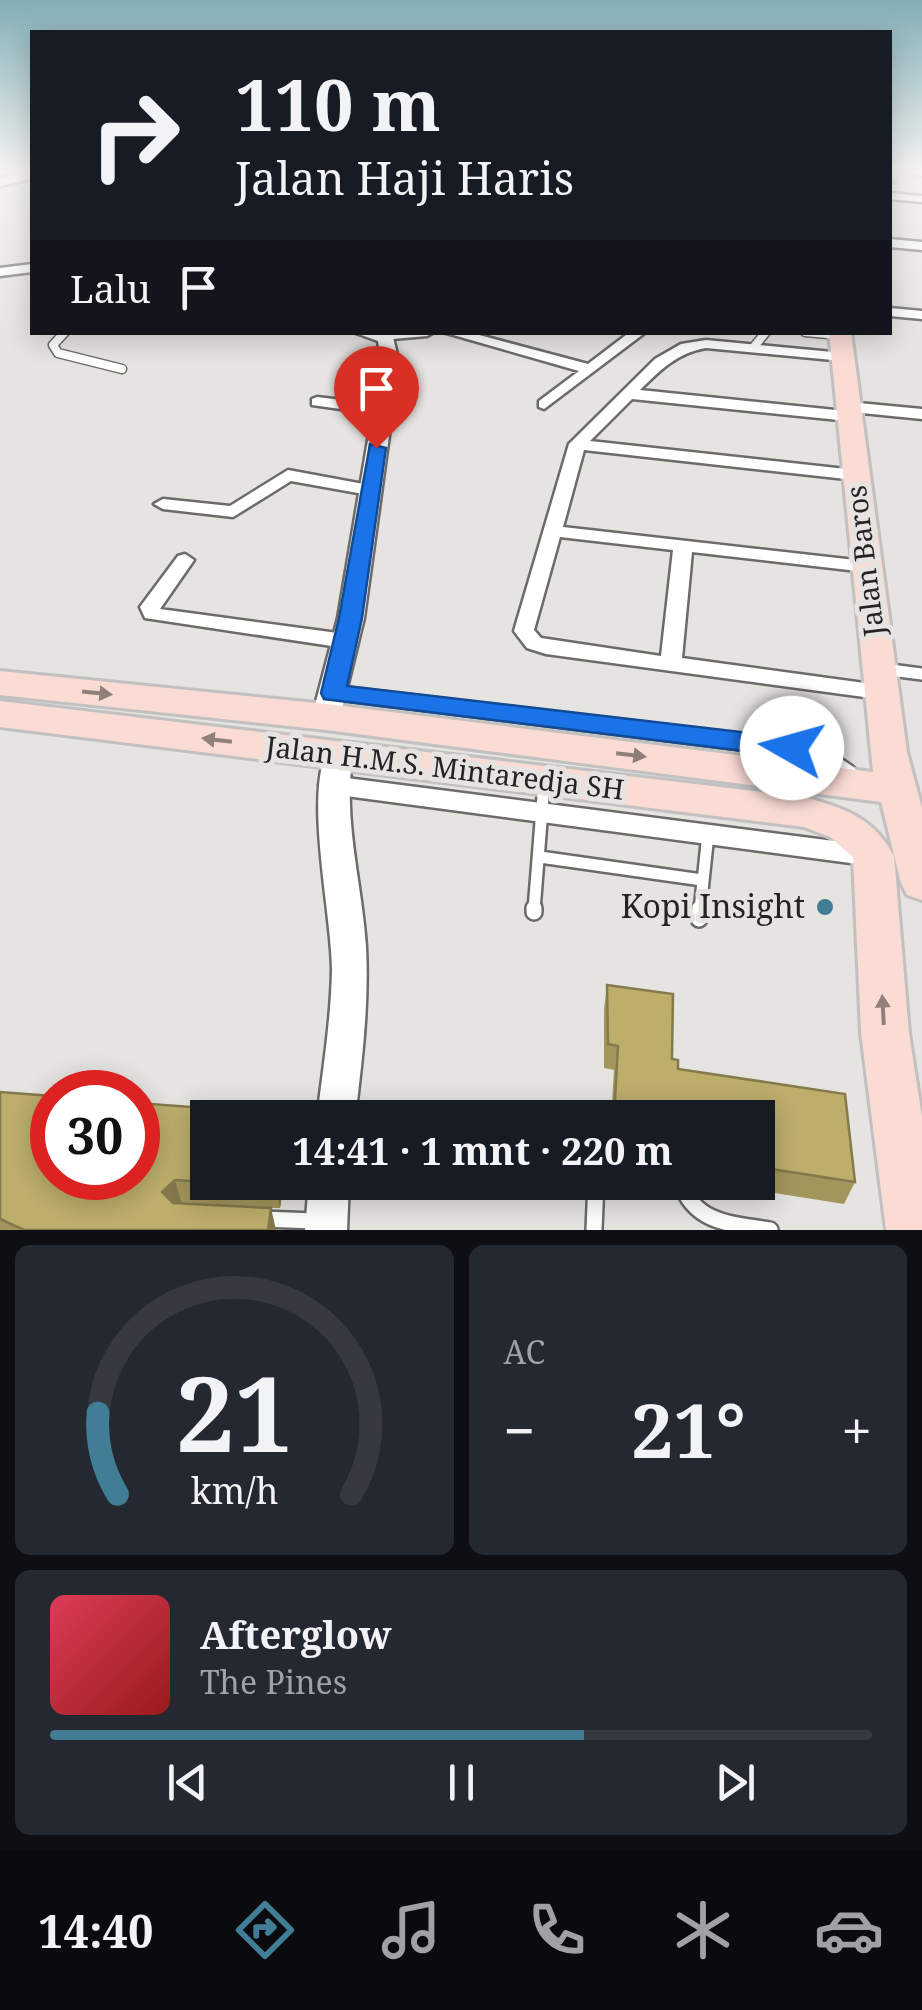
<!DOCTYPE html>
<html lang="id">
<head>
<meta charset="utf-8">
<style>
	body { margin:0; font-family:"Noto Serif",serif; background:#242831; color:#f1f3f6; height:100vh; display:flex; flex-direction:column; font-size:38px; white-space:nowrap }
	* { box-sizing:border-box; margin:0 }
	p { font-size:32px; color:#9ea1a6 }
	.icon { flex:none; width:55px; height:55px; fill:none; stroke:currentColor; stroke-width:2; stroke-linecap:round; stroke-linejoin:round }
	.map { position:relative; height:1230px; overflow:hidden }
	.sheet { display:flex; flex-direction:column; gap:15px; padding:15px; background:#0d0f14; flex:1 }
	.sheet>* { flex:none }
	.hud { position:absolute; left:30px; top:30px; width:862px; height:305px; border-radius:0px; box-shadow:0 5px 25px #0003; background:#171b24; color:#f1f3f6; overflow:hidden }
	.speed { position:absolute; left:30px; top:1070px; display:flex; gap:20px; font-size:50px; font-weight:700; text-align:center }
	.speed>* { display:grid; place-content:center; width:130px; height:130px; border-radius:50%; background:#171b24; box-shadow:0 5px 25px #0003; line-height:1 }
	.speed .limit { border:15px solid #d22; background:#fff; color:#111 }
	.pin { position:absolute; display:grid; place-items:center; width:85px; height:85px; color:#fff; margin:-102px -42px; border-radius:50% 50% 50% 0; rotate:-45deg; box-shadow:0 0 10px #0007 }
	.pin .icon { rotate:45deg }
	.me { position:absolute; width:110px; margin:-55px; rotate:277deg; stroke-linejoin:round; filter:drop-shadow(0 0 8px #0008) }
	.turn { display:flex; align-items:center; gap:35px; height:210px; padding:0 40px; font-size:45px }
	.turn .icon { width:130px; height:130px; stroke-width:2.5 }
	.turn b { display:block; font-size:70px; line-height:85px }
	.then { display:flex; align-items:center; height:95px; padding:0 40px; background:#0003; gap:20px; font-size:38px }
	.big { font-size:75px; font-weight:700; line-height:1.1 }
	.sheet .tile { flex:1; display:flex; flex-direction:column; justify-content:center; gap:15px; min-width:0; padding:0 35px; border-radius:15px; background:#242831 }
	.sheet .dial { align-items:center; gap:0 }
	.dial svg { height:260px; overflow:visible; fill:none; stroke:#363941; stroke-width:7; stroke-linecap:round; text-anchor:middle }
	.dial text { fill:#f1f3f6; stroke:none }
	.song { display:flex; align-items:center; gap:30px }
	.cover { width:120px; height:120px; border-radius:15px; background:linear-gradient(135deg,hsl(350 70% 55%),hsl(0 70% 35%)) }
	.played { height:10px; border-radius:5px; background:linear-gradient(90deg,#417e95 65%,#363941 65%) }
	.keys { display:flex; justify-content:space-around; direction:ltr }
	.heat { display:flex; justify-content:space-between; align-items:center; font-size:55px; direction:ltr }
	.sheet .tiles { flex:1; display:grid; gap:15px; grid-template-columns:1fr 1fr }
	.tile:last-child { grid-column:span 2 }
	.trip { position:absolute; left:190px; top:1100px; width:585px; height:100px; border-radius:0px; background:#171b24; box-shadow:0 5px 25px #0003; font-weight:700; line-height:100px; text-align:center }
	.tabs { display:flex; height:160px; justify-content:space-around; align-items:center; background:#090b0e; color:#9ea1a6 }
	.tabs .icon { width:70px; height:70px }
	.tabs .on { color:#417e95 }
	.tabs b { font-size:45px; color:#f1f3f6 }
	.map>svg:first-child { display:block }
	.lines { fill:none; stroke-linecap:round; stroke-linejoin:round }
	.service-far2-casing { stroke:#6d6b69; stroke-width:11 }
	.service-far1-casing { stroke:#6d6b69; stroke-width:16 }
	.service-casing { stroke:#6d6b69; stroke-width:20 }
	.minor-casing { stroke:#6d6b69; stroke-width:5 }
	.tertiary-casing { stroke:#6d6b69; stroke-width:5 }
	.primary-casing { stroke:#c2c1c1; stroke-width:6 }
	.service-far2 { stroke:#fff; stroke-width:8 }
	.service-far1 { stroke:#fff; stroke-width:11 }
	.service { stroke:#fff; stroke-width:15 }
	.minor { fill:#fff; fill-rule:evenodd }
	.tertiary { fill:#fff; fill-rule:evenodd }
	.primary { fill:#fadcd4; fill-rule:evenodd }
	.wall { fill:#a3965d }
	.shaded-wall { fill:#847a4c }
	.building { fill:#bdae6c; stroke:#847a4c; stroke-width:2.5 }
	.oneway { fill:#8f807b }
	.route { fill:#1a73e8; stroke:#114b97; stroke-width:2.5 }
	.poi-dot { fill:#417e95; stroke:#e6e4e1; stroke-width:4 }
	.labels { text-anchor:middle; stroke-width:10; stroke-linejoin:round; paint-order:stroke }
	.street-label { font-size:28px; fill:#242322; stroke:#e6e4e1 }
	.near-poi-label { font-size:32px; fill:#242322; stroke:#e6e4e1; text-anchor:end }
</style>
</head>
<body>
<div class="map">
<svg width="922" height="1230" viewBox="0 0 922 1230">
	<rect width="100%" height="100%" fill="#e6e4e1"/>
	<g class="lines">
		<defs>
			<path id="service-far2" d="M65,332l-12,13 5,8 64,16
				M805,332l34,3
				M753,348l13,-16"/>
			<path id="service-far1" d="M883,669l39,5
				M540,857l162,23
				M534,910l10,-126
				M700,910l8,-76"/>
			<path id="service" d="M534,912v-4
				M699,919l1,-11
				M681,1182c13,42 52,42 89,48
				M262,1219l53,2
				M594,1230l2,-48"/>
			<path id="minor" d="M896,170h26v6z
				M890,193l32,3v6l-32,-3z
				M890,239l32,3v8l-32,-3z
				M32,264v8l-32,4v-8z
				M890,308l32,3v8l-32,-3z
				M389,332h45l-7,4 -46,4v-6z
				M443,332h25l120,32 42,-32h16l-102,77 -5,-2v-6l40,-30z
				M706,340l137,13 7,4 -7,4 -137,-13c-29,5 -46,22 -66,42l205,21 -5,-4 8,-5 74,7v10l-70,-7 5,4 -8,5 -217,-22 -42,42 265,29 8,5 -8,5 -271,-30 -21,77 310,35 2,4 -2,4 -7,2 -174,-20 -10,106 197,27 8,2 3,5 -3,5 -8,2 -333,-45 -19,-6 -13,-17 55,-187 86,-85 26,-15zM560,537l113,13 -12,106 -120,-18 -7,-8z
				M317,397l67,8 8,5 -8,5 -72,-10v-6z
				M288,470l81,15 9,5 -9,5 -78,-14 -58,36 -70,-8 -9,-5 9,-5 67,7z
				M185,554l9,6 -34,49 185,25 10,7 -10,7 -200,-30 -5,-11 38,-51z
				M333,686l459,54c25,7 59,18 74,41l-4,6c-17,5 -51,-23 -72,-31l-465,-58 -3,-5 3,-5z
				M331,776l542,70 9,3 4,7 -4,7 -9,3 -542,-72 -8,-3 -4,-6 4,-6z"/>
			<path id="tertiary" d="M32,171v8l-32,7v-8z
				M353,332l39,1 7,30 -35,255 -24,99 -4,7h-20l-4,-7 26,-99 43,-255 -3,-22z
				M339,744l10,3 4,7c-11,65 9,128 13,193 3,57 -4,114 -11,171h-38c6,-49 14,-98 15,-148 0,-56 -29,-177 -3,-223z
				M309,1182h40l-2,48h-42z"/>
			<path id="primary" d="M829,332h22l56,420 15,56v92l-15,-5 -6,-12 -20,-81 -555,-72 -326,-35v-24l326,33 547,68z
				M0,701l804,96c40,11 70,21 90,59l15,177 13,84v113h-36l-25,-197 -8,-176 -23,-20 -26,-10 -804,-100z"/>
		</defs>
		<!-- service-far2 casing -->
		<use href="#service-far2" class="service-far2-casing"/>
		<!-- service-far1 casing -->
		<use href="#service-far1" class="service-far1-casing"/>
		<!-- service casing -->
		<use href="#service" class="service-casing"/>
		<!-- minor casing -->
		<use href="#minor" class="minor-casing"/>
		<!-- tertiary casing -->
		<use href="#tertiary" class="tertiary-casing"/>
		<!-- primary casing -->
		<use href="#primary" class="primary-casing"/>
		<!-- service-far2 -->
		<use href="#service-far2" class="service-far2"/>
		<!-- service-far1 -->
		<use href="#service-far1" class="service-far1"/>
		<!-- service -->
		<use href="#service" class="service"/>
		<!-- minor -->
		<use href="#minor" class="minor"/>
		<!-- tertiary -->
		<use href="#tertiary" class="tertiary"/>
		<!-- primary -->
		<use href="#primary" class="primary"/>
	</g>
	<!-- wall -->
	<path class="wall" d="M890,170l7,9 -1,6 -6,-1z
		M607,985l66,9 -1,65 6,1v9l167,25 10,88 -11,22 -138,-22h52v-64h-147l3,-48 -10,-2v-59z
		M0,1092l138,86 70,4h76l-4,26h-9l-3,22h-268z
		M612,1182h59l-3,10z"/>
	<!-- shaded-wall -->
	<path class="shaded-wall" d="M175,1180l7,24 -11,11 -9,-23z
		M275,1182h9l-4,26 -5,-23z
		M271,1208l5,22h-8z"/>
	<!-- building -->
	<path class="building" d="M890,170h5l2,9 -7,-1z
		M607,985l66,9 -1,65 6,1v9l167,25 10,88 -97,-15v-49h-144l4,-72 -10,-2z
		M0,1092l52,4v82h86v-75l150,11 -1,4h-79v64l-33,-2 -13,12 11,11 98,5 -3,22h-244l-24,-11z
		M220,1182h55v3z"/>
	<!-- one-way arrows -->
	<defs><path id="oneway-solid" d="M-6-.8H1V-3.2L6.5 0L1 3.2V.8H-6Z" transform="scale(2.5)"/></defs>
	<g class="oneway">
		<use href="#oneway-solid" transform="translate(97 693) rotate(6)"/>
		<use href="#oneway-solid" transform="translate(217 740) rotate(-173)"/>
		<use href="#oneway-solid" transform="translate(631 755) rotate(7)"/>
		<use href="#oneway-solid" transform="translate(883 1010) rotate(-93)"/>
	</g>
	<!-- sky -->
	<linearGradient id="sky" x2="0" y2="1"><stop stop-color="#82aeb6"/><stop offset="0.5" stop-color="#f4f3f2"/><stop offset="1" stop-color="#f4f3f2" stop-opacity="0"/></linearGradient>
	<rect width="922" height="342" fill="url(#sky)"/>
	<!-- route -->
	<path class="route" d="M370,444l16,4 -24,170 -15,68 445,52 14,10 -4,6 -10,3 -468,-58 -3,-6 18,-75z"/>
	<!-- markers -->
	<circle class="poi-dot" cx="825" cy="907" r="10"/>
	<g class="labels">
		<!-- street labels -->
		<g class="street-label">
			<text transform="translate(865 561) rotate(-97)" y="10">Jalan Baros</text>
			<text transform="translate(445 768) rotate(7)" y="10">Jalan H.M.S. Mintaredja SH</text>
		</g>
		<!-- near-poi labels -->
		<g class="near-poi-label">
			<text x="805" y="918">Kopi Insight</text>
		</g>
	</g>
</svg>
<div class="speed"><div class="limit">30</div></div>
<div class="pin" style="left:376px;top:448px;background:#d93025"><svg class="icon" aria-label="arrive" viewBox="0 0 24 24"><path d="M6 21V4h12l-3 4 3 4H6"/></svg></div>
<svg class="me" style="left:792px;top:748px" viewBox="-20 -20 40 40"><circle r="19" fill="#fff"/><path d="M0-13L10 11 0 6-10 11z" fill="#1a73e8"/></svg>
<div class="trip">14:41 · 1 mnt · 220 m</div>
<div class="hud">
<div class="turn"><svg class="icon" aria-label="right" viewBox="0 0 24 24"><path d="M7 20v-9h11M14 6l5 5-5 5"/></svg><div><b>110 m</b>Jalan Haji Haris</div></div>
<div class="then">Lalu<svg class="icon" aria-label="arrive" viewBox="0 0 24 24"><path d="M6 21V4h12l-3 4 3 4H6"/></svg></div>
</div>
</div>
<section class="sheet">
<div class="tiles">
<div class="tile dial"><svg viewBox="0 0 100 80">
<path d="M14 69A42 42 0 1 1 86 69"/>
<path d="M14 69A42 42 0 0 1 8 44" stroke="#417e95"/>
<text x="50" y="56" font-size="32" font-weight="700">21</text>
<text x="50" y="72" font-size="11">km/h</text>
</svg></div>
<div class="tile"><p>AC</p>
<div class="heat"><a>−</a><b class="big">21°</b><a>+</a></div>
</div>
<div class="tile">
<div class="song"><i class="cover"></i><div><b>Afterglow</b><p>The Pines</p></div></div>
<div class="played"></div>
<div class="keys"><svg class="icon" aria-label="previous" viewBox="0 0 24 24"><path d="M18 5L8 12l10 7zM5 5v14"/></svg><svg class="icon" aria-label="pause" viewBox="0 0 24 24"><path d="M8 5v14M16 5v14"/></svg><svg class="icon" aria-label="next" viewBox="0 0 24 24"><path d="M6 5l10 7-10 7zM19 5v14"/></svg></div>
</div>
</div>
</section>
<nav class="tabs">
<b>14:40</b>
<svg class="icon on" aria-label="directions" viewBox="0 0 24 24"><path d="M12 3l9 9-9 9-9-9zM9 14v-3h6M13 9l2 2-2 2"/></svg>
<svg class="icon" aria-label="music" viewBox="0 0 24 24"><path d="M9 18V5l10-2v13"/><circle cx="6" cy="18" r="3"/><circle cx="16" cy="16" r="3"/></svg>
<svg class="icon" aria-label="phone" viewBox="0 0 24 24"><path d="M5 4h4l2 5-3 2q2 4 5 5l2-3 5 2v4C11 20 4 13 5 4z"/></svg>
<svg class="icon" aria-label="climate" viewBox="0 0 24 24"><path d="M12 3v18M4 7l16 10M4 17L20 7"/></svg>
<svg class="icon" aria-label="car" viewBox="0 0 24 24"><path d="M5 17H2v-5l4-1 3-4h7l3 4 3 1v5h-3M9 17h6M6 11h13"/><circle cx="7" cy="17" r="2"/><circle cx="17" cy="17" r="2"/></svg>
</nav>
</body>
</html>
